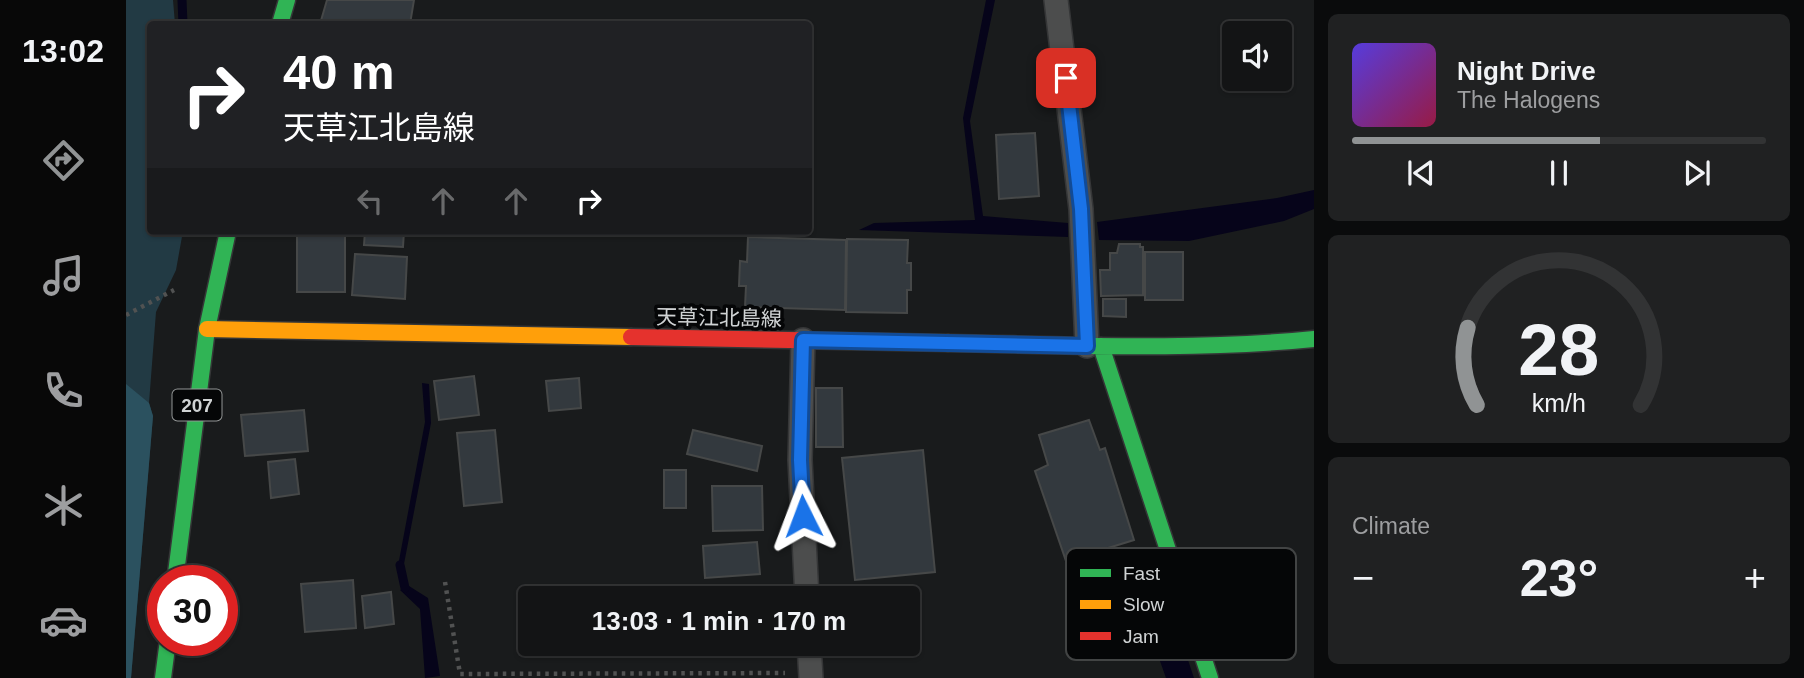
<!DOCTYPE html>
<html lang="en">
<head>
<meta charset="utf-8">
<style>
	body { margin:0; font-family:Helvetica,"Noto Sans JP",sans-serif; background:#202122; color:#f1f3f6; height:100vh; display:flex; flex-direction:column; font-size:26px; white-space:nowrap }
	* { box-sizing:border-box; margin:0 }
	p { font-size:23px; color:#9d9ea0 }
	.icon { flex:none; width:38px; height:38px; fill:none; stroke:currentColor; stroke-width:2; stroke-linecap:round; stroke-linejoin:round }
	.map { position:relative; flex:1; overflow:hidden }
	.sheet { display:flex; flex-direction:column; gap:14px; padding:14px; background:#0a0b0c; width:490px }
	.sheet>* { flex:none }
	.banner { position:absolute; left:21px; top:21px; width:665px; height:214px; border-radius:7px; box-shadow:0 2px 5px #0004,0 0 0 2px #323334; background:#202124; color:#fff; overflow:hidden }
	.buttons { position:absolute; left:1096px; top:21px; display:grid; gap:14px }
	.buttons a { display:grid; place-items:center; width:70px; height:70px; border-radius:7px; background:#131415; box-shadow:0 2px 5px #0004,0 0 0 2px #323334; font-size:35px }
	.speed { position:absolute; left:21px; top:565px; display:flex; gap:14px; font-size:35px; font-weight:700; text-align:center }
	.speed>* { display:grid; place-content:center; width:91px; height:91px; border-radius:50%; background:#131415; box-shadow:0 2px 5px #0004,0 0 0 2px #323334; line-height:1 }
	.speed .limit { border:10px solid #d22; background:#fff; color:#111 }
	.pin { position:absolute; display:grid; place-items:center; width:60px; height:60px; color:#fff; margin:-30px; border-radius:14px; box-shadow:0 4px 10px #0006 }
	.me { position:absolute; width:77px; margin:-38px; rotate:357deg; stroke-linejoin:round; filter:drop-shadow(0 0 5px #0008) }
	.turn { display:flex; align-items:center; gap:24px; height:147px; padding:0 21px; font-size:32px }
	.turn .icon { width:91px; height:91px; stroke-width:2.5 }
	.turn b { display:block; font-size:49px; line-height:60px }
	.lanes { display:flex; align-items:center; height:66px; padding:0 21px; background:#0003; justify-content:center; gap:35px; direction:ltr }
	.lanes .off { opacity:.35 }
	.big { font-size:52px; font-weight:800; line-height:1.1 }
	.sheet .tile { flex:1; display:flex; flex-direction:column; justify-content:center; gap:10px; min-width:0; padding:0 24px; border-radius:10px; background:#202122 }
	.sheet .dial { align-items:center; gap:0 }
	.dial svg { height:182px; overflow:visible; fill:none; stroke:#323334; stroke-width:7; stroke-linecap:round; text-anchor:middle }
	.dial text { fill:#f1f3f6; stroke:none }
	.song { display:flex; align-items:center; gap:21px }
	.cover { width:84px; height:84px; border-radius:10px; background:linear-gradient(135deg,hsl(250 70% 55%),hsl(340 70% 35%)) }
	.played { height:7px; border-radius:4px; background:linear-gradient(90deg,#909394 60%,#323334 60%) }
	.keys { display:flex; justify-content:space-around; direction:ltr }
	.heat { display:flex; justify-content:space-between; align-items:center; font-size:38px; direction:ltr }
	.trip { position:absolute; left:392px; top:586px; width:402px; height:70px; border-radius:7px; background:#131415; box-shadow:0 2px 5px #0004,0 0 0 2px #323334; font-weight:800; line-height:70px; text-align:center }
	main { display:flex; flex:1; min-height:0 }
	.tabs { display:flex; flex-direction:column; width:126px; justify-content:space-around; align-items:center; background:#080808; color:#9d9ea0 }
	.tabs .icon { width:49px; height:49px }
	.tabs .current { color:#909394 }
	.tabs b { font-size:32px; color:#f1f3f6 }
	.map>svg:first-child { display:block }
	.green { fill:#223a44 }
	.forest { fill:#2b515f }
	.water { fill:#06041a }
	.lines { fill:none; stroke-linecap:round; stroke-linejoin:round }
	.stream { stroke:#06041a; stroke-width:9 }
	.building { fill:#33393e; stroke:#464848; stroke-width:2 }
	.street-casing { stroke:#353637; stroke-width:26 }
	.fast-casing { stroke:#353637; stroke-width:19 }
	.slow-casing { stroke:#353637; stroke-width:19 }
	.jam-casing { stroke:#353637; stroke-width:19 }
	.path { stroke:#515252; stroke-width:4.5; stroke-dasharray:3.5 5; stroke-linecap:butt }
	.street { stroke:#4c4d4d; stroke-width:23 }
	.fast { stroke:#30b455; stroke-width:16 }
	.slow { stroke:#ff9f0a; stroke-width:16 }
	.jam { stroke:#e5322d; stroke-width:16 }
	.route-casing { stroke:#114b97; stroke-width:18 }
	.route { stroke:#1a73e8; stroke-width:12 }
	.labels { text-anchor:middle; stroke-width:7; stroke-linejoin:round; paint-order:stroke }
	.shield { fill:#050607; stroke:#939696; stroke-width:2 }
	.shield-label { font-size:19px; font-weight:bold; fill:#d0d3d4 }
	.street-label { font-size:21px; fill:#d0d3d4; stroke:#050607 }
	.key { fill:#050607; stroke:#424444; stroke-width:2 }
	.key-label { font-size:19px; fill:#d0d3d4 }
</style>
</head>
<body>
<main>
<nav class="tabs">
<b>13:02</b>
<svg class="icon current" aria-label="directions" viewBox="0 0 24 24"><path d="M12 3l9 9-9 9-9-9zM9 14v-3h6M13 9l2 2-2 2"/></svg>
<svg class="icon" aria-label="music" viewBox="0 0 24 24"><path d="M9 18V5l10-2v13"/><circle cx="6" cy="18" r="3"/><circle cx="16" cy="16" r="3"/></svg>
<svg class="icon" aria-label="phone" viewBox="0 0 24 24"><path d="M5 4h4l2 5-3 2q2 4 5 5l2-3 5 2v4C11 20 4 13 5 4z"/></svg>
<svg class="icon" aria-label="climate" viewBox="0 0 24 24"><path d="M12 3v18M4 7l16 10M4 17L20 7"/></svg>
<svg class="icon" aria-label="car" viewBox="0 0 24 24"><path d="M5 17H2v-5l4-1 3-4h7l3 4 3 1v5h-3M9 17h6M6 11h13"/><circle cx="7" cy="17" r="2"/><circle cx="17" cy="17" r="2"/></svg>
</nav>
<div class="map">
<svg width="1188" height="678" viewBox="0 0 1188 678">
	<rect width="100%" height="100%" fill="#191b1c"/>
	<!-- green -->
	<path class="green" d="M0,0h47l2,24h-25v207h33l-7,39 -20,42 -7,91 4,13 -22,262h-5z"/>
	<!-- forest -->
	<path class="forest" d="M0,384l23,19 4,13 -22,262h-5z"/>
	<!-- water -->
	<path class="water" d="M860,0h9l-25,121 13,95 85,7v14l-209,-7 15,-7 101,-3 -12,-102z
		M1188,190v19l-30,12 -95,20 -90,-1 -2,-18 180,-24z
		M296,383l7,1 2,39 -27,141 -6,2 27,-144z
		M283,586l19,12 12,78 -15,2 -5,-69 -20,-19z
		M1049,621l19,57h-28l-18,-51z"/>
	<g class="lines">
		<!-- stream -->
		<path class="stream" d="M56,0l1,24
			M274,565l5,23"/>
	</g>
	<!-- building -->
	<path class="building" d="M201,0h87l-4,24h-90z
		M909,133l4,63 -40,3 -3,-64z
		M171,231h48v61h-48z
		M239,231h39l-1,16 -39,-2z
		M622,237l98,3 -1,70 -100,-3 1,-21h-7l1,-25 7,1z
		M721,239l61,1 -1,23h4v27h-4v23l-61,-1z
		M993,244h21v3h3v48l-42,1 -1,-26h10v-17h7z
		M1019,252h38v48h-38z
		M229,254l52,3 -2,42 -53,-4z
		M977,299h23v18l-23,-1z
		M348,376l5,39 -40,5 -5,-39z
		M453,378l2,30 -32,3 -3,-30z
		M690,388h26l1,59h-27z
		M178,410l4,41 -63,5 -4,-41z
		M963,420l11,30 5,-2 29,92 -68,21 -31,-90 13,-6 -9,-30z
		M369,430l7,72 -38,4 -7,-73z
		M567,430l69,16 -5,25 -70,-17z
		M797,450l12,122 -80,8 -13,-122z
		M169,459l4,35 -28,4 -3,-36z
		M538,470h22v38h-22z
		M586,486h50l1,44 -50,1z
		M631,542l3,32 -55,4 -2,-32z
		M227,580l3,48 -51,4 -4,-48z
		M265,592l3,32 -29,4 -3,-32z"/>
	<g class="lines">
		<defs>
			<path id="street" d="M930,0l25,209 6,137
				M677,340l-3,120 7,138
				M683,644l2,34"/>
			<path id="fast" d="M154,24l7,-24
				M822,343c122,2 245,8 366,-4
				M975,346l109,332
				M49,581l32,-252 21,-98
				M37,678l5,-38"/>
			<path id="slow" d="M81,329l424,8"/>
			<path id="jam" d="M505,337l317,6"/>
		</defs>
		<!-- street casing -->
		<use href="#street" class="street-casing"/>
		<!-- fast casing -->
		<use href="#fast" class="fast-casing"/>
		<!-- slow casing -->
		<use href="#slow" class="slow-casing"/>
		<!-- jam casing -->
		<use href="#jam" class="jam-casing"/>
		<!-- path -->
		<path class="path" d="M0,315l48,-25
			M319,582l15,92 325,-1"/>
		<!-- street -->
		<use href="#street" class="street"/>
		<!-- fast -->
		<use href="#fast" class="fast"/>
		<!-- slow -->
		<use href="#slow" class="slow"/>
		<!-- jam -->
		<use href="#jam" class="jam"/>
	</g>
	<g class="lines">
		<defs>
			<path id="route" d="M677,516l-3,-56 3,-120 284,6 -6,-137 -15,-131"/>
		</defs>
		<!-- route casing -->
		<use href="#route" class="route-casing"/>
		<!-- route -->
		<use href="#route" class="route"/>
	</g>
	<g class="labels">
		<!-- shield labels -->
		<rect class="shield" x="46.5" y="389.5" width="49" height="31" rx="5"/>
		<g class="shield-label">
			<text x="71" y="412">207</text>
		</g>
		<!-- street labels -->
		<g class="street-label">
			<text transform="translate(593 318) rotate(1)" y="7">天草江北島線</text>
		</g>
	</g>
	<!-- legend -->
	<rect x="940" y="548" width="230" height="112" rx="10" class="key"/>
	<rect x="954" y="569" width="31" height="8" fill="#30b455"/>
	<rect x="954" y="600" width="31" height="9" fill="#ff9f0a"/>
	<rect x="954" y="632" width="31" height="8" fill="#e5322d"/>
	<g class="key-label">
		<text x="997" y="580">Fast</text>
		<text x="997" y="611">Slow</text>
		<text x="997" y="643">Jam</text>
	</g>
</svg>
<div class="buttons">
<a><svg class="icon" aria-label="sound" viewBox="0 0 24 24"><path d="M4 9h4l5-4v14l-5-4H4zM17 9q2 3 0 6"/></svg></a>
</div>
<div class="speed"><div class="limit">30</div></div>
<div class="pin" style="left:940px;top:78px;background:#d93025"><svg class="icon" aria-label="arrive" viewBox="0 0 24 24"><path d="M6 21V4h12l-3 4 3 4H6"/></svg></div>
<svg class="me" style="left:677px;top:516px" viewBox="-20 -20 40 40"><path d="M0-17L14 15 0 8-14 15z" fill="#1a73e8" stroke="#fff" stroke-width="4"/></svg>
<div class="trip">13:03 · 1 min · 170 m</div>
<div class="banner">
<div class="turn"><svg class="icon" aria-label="right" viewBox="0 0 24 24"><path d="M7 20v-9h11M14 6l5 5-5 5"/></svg><div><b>40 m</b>天草江北島線</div></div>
<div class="lanes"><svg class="icon off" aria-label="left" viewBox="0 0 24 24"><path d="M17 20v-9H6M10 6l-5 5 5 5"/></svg><svg class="icon off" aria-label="ahead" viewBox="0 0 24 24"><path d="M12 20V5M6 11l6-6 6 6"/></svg><svg class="icon off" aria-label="ahead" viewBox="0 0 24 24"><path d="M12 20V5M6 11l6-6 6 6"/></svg><svg class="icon" aria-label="right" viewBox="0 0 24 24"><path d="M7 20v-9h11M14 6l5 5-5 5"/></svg></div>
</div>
</div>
<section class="sheet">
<div class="tile">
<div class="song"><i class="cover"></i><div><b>Night Drive</b><p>The Halogens</p></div></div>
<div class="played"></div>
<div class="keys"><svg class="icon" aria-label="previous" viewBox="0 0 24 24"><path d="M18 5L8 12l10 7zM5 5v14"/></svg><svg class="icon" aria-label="pause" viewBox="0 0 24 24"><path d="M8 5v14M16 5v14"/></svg><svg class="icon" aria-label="next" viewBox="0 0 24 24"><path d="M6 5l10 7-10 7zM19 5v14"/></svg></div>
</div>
<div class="tile dial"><svg viewBox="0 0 100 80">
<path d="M14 69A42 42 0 1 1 86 69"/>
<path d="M14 69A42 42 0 0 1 10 35" stroke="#909394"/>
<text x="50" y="56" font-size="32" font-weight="700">28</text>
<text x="50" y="72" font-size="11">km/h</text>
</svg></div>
<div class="tile"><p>Climate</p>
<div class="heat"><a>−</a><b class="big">23°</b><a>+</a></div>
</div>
</section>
</main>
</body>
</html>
